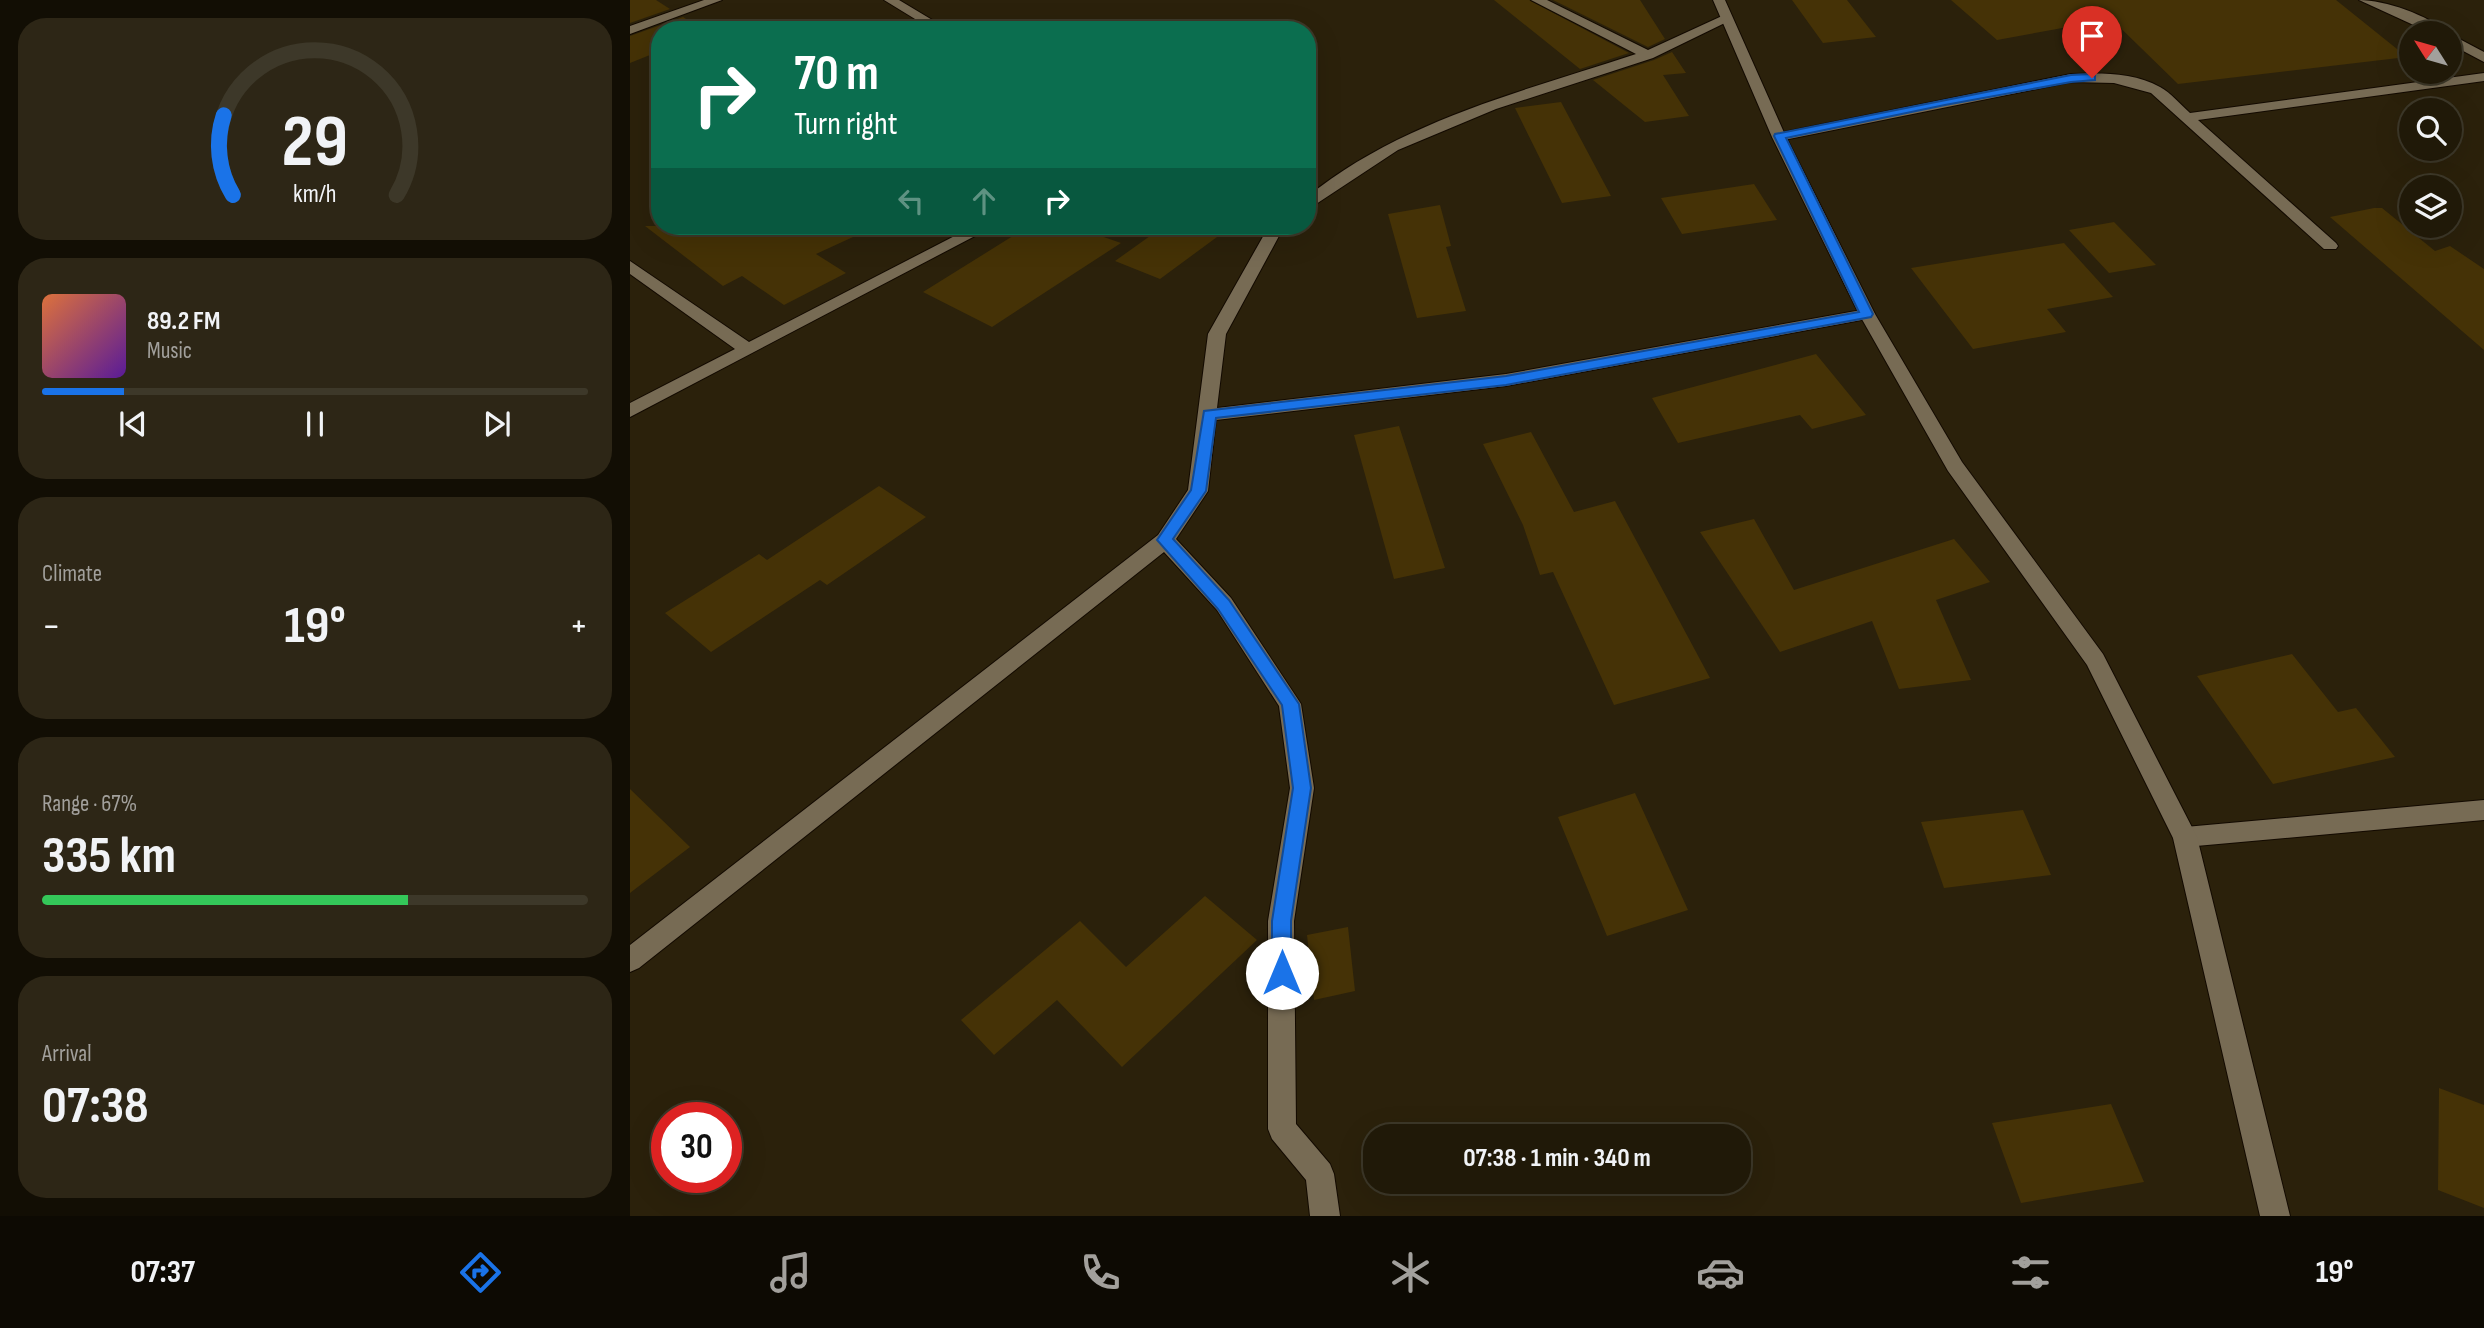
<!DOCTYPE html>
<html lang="en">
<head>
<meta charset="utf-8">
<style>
	body { margin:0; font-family:"Sofia Sans Condensed",sans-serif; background:#2d2616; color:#f1f3f6; height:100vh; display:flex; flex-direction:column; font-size:26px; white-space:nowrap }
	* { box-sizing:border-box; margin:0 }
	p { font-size:23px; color:#a2a09c }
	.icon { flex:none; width:38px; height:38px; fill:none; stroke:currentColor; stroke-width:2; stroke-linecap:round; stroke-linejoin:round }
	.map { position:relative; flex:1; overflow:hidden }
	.sheet { display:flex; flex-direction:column; gap:18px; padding:18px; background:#120e04; width:630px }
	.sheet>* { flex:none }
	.banner { position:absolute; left:21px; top:21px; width:665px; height:214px; border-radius:28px; box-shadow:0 7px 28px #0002,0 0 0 2px #3d3829; background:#0b6e4f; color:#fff; overflow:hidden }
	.needle { width:46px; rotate:307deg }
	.fabs { position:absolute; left:1769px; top:21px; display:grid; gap:14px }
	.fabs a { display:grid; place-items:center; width:63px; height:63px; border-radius:50%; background:#201908; box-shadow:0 7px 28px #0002,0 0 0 2px #3d3829; font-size:35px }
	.speed { position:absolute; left:21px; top:1102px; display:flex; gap:14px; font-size:35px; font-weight:700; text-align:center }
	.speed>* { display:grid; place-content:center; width:91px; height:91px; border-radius:50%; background:#201908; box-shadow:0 7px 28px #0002,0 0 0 2px #3d3829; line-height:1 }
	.speed .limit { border:10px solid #d22; background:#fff; color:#111 }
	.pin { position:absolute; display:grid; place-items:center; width:60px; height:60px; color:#fff; margin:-72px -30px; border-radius:50% 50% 50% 0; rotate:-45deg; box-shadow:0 0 7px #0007 }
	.pin .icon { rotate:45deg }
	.me { position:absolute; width:77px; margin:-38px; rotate:0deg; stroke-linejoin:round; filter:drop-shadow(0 0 5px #0008) }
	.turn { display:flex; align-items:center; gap:24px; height:147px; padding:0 28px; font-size:32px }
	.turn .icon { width:91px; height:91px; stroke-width:2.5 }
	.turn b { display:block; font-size:49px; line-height:60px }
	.lanes { display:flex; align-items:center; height:66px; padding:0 28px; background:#0003; justify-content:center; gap:35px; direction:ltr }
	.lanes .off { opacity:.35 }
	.big { font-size:52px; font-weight:700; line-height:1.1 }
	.sheet .tile { flex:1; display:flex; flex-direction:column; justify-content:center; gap:10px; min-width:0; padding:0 24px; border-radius:28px; background:#2d2616 }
	.sheet .dial { align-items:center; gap:0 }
	.dial svg { height:182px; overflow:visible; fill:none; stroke:#3d3829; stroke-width:7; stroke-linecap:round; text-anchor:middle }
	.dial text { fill:#f1f3f6; stroke:none }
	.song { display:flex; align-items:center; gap:21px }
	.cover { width:84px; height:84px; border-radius:10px; background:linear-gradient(135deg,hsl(20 70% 55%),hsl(270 70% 35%)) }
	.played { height:7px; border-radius:4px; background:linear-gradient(90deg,#1a73e8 15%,#3d3829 15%) }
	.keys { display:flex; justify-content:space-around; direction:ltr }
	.heat { display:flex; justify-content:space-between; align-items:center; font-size:38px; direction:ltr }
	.charge { height:10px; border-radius:5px; background:linear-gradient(90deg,#34c759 67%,#3d3829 0) }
	.trip { position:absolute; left:733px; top:1124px; width:388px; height:70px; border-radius:28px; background:#201908; box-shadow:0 7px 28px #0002,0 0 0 2px #3d3829; font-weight:700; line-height:70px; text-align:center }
	.tabs { display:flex; height:112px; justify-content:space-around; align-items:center; background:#0d0a03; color:#a2a09c }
	.tabs .icon { width:49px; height:49px }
	.tabs .active { color:#1a73e8 }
	.tabs b { font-size:32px; color:#f1f3f6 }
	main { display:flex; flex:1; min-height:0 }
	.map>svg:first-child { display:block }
	.building { fill:#453206 }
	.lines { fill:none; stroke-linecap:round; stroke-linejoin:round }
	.street-casing { stroke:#130a00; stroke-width:2 }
	.secondary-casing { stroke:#130a00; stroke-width:2 }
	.street { fill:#776b54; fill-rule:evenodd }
	.secondary { fill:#776b54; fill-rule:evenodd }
	.route { fill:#1a73e8; stroke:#114b97; stroke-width:2 }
</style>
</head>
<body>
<main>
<section class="sheet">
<div class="tile dial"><svg viewBox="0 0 100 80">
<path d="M14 69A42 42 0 1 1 86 69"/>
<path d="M14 69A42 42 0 0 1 10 34" stroke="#1a73e8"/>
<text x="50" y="56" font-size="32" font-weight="700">29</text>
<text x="50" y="72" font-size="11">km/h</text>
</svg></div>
<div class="tile">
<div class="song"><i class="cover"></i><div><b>89.2 FM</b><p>Music</p></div></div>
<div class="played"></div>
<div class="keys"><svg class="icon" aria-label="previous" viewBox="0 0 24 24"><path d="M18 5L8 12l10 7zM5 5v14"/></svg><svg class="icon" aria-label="pause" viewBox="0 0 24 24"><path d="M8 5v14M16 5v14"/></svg><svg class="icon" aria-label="next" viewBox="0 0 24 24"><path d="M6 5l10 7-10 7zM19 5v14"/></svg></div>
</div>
<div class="tile"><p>Climate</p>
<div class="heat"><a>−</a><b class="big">19°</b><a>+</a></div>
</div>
<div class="tile"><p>Range · 67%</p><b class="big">335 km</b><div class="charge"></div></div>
<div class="tile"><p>Arrival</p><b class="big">07:38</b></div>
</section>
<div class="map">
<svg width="1854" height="1216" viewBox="0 0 1854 1216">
	<rect width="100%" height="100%" fill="#2b210b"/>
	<!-- building -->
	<path class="building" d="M0,0h26l14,9 -40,14z
		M864,0h35l100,53 -49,16z
		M923,0h87l25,39 -17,8z
		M1162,0h55l29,37 -53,6z
		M1321,0h385l71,57 -229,27 -78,-76 1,13 -104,19z
		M53,17l20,13h-43v21l-30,12v-27z
		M1042,52l14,21 -23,2 26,41 -44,6 -52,-42 61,-20z
		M931,102l50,94 -49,7 -47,-95z
		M1124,184l23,36 -95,14 -21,-36z
		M810,205l11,41 -5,1 20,64 -49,7 -29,-104z
		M1744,208h8l53,43 15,-5 34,23v81l-154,-133z
		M1484,222l42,43 -47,8 -40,-43z
		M15,226h232l-61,28 30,19 -62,32 -42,-29 -19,10z
		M399,226h43l49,17 -129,84 -69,-35z
		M534,226h68l-72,53 -45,-18z
		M1434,243l49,54 -66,12 19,23 -93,17 -62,-81z
		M1186,354l50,61 -54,14 -12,-14 -122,28 -26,-45z
		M769,426l46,142 -51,11 -40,-144z
		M901,432l43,80 41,-11 95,177 -96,27 -61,-133 -13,3 -17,-50 -40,-81z
		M249,486l47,31 -99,68 -7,-5 -109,72 -46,-39 94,-59 8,6z
		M1124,519l40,71 160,-51 36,43 -54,18 35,80 -72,9 -27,-68 -92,31 -80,-120z
		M1662,654l46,58 18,-4 39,49 -122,27 -76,-108z
		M0,789l60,58 -60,46z
		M1005,793l53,117 -81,26 -49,-119z
		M1393,810l28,65 -107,13 -23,-66z
		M575,896l52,44 -135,127 -65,-67 -63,55 -33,-35 119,-99 46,46z
		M718,927l7,64 -41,9 -7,-65z
		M1809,1088l45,17v103l-46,-18z
		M1481,1104l33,78 -123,21 -29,-80z"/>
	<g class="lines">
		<defs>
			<path id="street" d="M74,0h18l-92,34v-8z
				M254,0h15l50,30h-16z
				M901,0h16l101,50 74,-34 5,-1 6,4 -80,39 -157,51 -98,41 -91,60v-13c93,-76 217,-106 329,-143z
				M1729,0c26,0 69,15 89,33h-17z
				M1820,34l34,18v10l-34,-18z
				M1854,73v8l-286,39 138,123 2,3 -2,3h-12l-173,-156 -37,-10 -43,-1 -292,59 -7,-4 7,-4 292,-59c28,-1 63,-2 89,13 11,6 20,17 30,26z
				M344,226h20l-364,191v-14l105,-54 -105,-75v-13l119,81z
				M642,226h18l-11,10 -53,98 -9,74 289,-34 361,-65 8,5 -8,5 -361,67 -290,34 -8,71 -32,48 55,59 70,106 13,84 -20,133 2,203 34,40 4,10 6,42h-30l-4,-36 -34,-41 -4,-10v-208l22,-133 -11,-82 -62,-96 -53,-58 -525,416 -9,4v-27l528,-410 30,-45 20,-156 57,-101z
				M1854,800v20l-299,27 -9,-3 -3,-7 3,-7 9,-3z"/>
			<path id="secondary" d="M1083,0h12l61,137 89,177 87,148 141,192 94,183 93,379h-30l-87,-378 -86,-173 -139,-194 -89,-157 -87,-177z"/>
		</defs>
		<!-- street casing -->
		<use href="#street" class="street-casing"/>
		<!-- secondary casing -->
		<use href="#secondary" class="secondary-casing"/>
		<!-- street -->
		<use href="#street" class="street"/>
		<!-- secondary -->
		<use href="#secondary" class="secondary"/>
	</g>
	<!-- route -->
	<path class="route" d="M1462,74l3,1v5l-24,2 -126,23 -159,33 87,176 -2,3 -365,68 -290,33 -10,73 -33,48 56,61 70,104 12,84 -20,133v52l-3,6 -6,3 -7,-3 -3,-6v-52l21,-133 -11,-83 -64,-96 -61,-69 34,-50 13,-79 302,-35 353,-64 -85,-176 1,-2 296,-59z"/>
</svg>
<div class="fabs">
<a><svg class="needle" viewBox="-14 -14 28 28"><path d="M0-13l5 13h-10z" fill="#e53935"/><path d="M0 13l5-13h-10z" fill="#a2a09c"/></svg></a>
<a><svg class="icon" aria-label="search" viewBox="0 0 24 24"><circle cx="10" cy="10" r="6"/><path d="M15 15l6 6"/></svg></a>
<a><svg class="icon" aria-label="layers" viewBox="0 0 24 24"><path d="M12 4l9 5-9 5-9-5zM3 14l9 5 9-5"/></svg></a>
</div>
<div class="speed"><div class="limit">30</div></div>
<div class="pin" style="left:1462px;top:78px;background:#d93025"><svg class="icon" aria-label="arrive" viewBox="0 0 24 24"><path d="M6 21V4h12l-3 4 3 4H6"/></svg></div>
<svg class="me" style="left:652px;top:973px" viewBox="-20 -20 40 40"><circle r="19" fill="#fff"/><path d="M0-13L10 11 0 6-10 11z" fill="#1a73e8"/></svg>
<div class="trip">07:38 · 1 min · 340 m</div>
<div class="banner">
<div class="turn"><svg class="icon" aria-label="right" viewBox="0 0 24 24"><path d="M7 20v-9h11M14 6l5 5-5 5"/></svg><div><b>70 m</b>Turn right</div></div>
<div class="lanes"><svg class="icon off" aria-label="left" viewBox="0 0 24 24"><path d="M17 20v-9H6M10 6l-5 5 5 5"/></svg><svg class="icon off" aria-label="ahead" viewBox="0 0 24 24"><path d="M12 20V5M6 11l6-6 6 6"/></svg><svg class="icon" aria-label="right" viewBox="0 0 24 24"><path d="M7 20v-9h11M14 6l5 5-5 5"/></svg></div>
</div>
</div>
</main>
<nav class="tabs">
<b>07:37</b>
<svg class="icon active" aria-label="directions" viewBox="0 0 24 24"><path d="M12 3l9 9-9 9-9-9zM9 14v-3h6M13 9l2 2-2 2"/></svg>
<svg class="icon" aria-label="music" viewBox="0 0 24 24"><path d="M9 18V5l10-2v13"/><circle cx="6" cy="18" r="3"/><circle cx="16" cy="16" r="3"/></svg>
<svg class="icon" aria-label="phone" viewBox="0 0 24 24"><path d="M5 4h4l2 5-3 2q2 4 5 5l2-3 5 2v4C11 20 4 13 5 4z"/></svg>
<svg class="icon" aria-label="climate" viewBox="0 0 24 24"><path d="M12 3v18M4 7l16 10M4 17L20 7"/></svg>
<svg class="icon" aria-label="car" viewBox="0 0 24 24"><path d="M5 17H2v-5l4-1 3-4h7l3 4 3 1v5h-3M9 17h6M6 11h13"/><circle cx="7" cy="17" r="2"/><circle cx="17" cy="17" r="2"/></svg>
<svg class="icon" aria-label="filters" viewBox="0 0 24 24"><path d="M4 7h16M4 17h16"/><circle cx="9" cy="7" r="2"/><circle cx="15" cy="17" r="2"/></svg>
<b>19°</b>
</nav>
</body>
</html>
